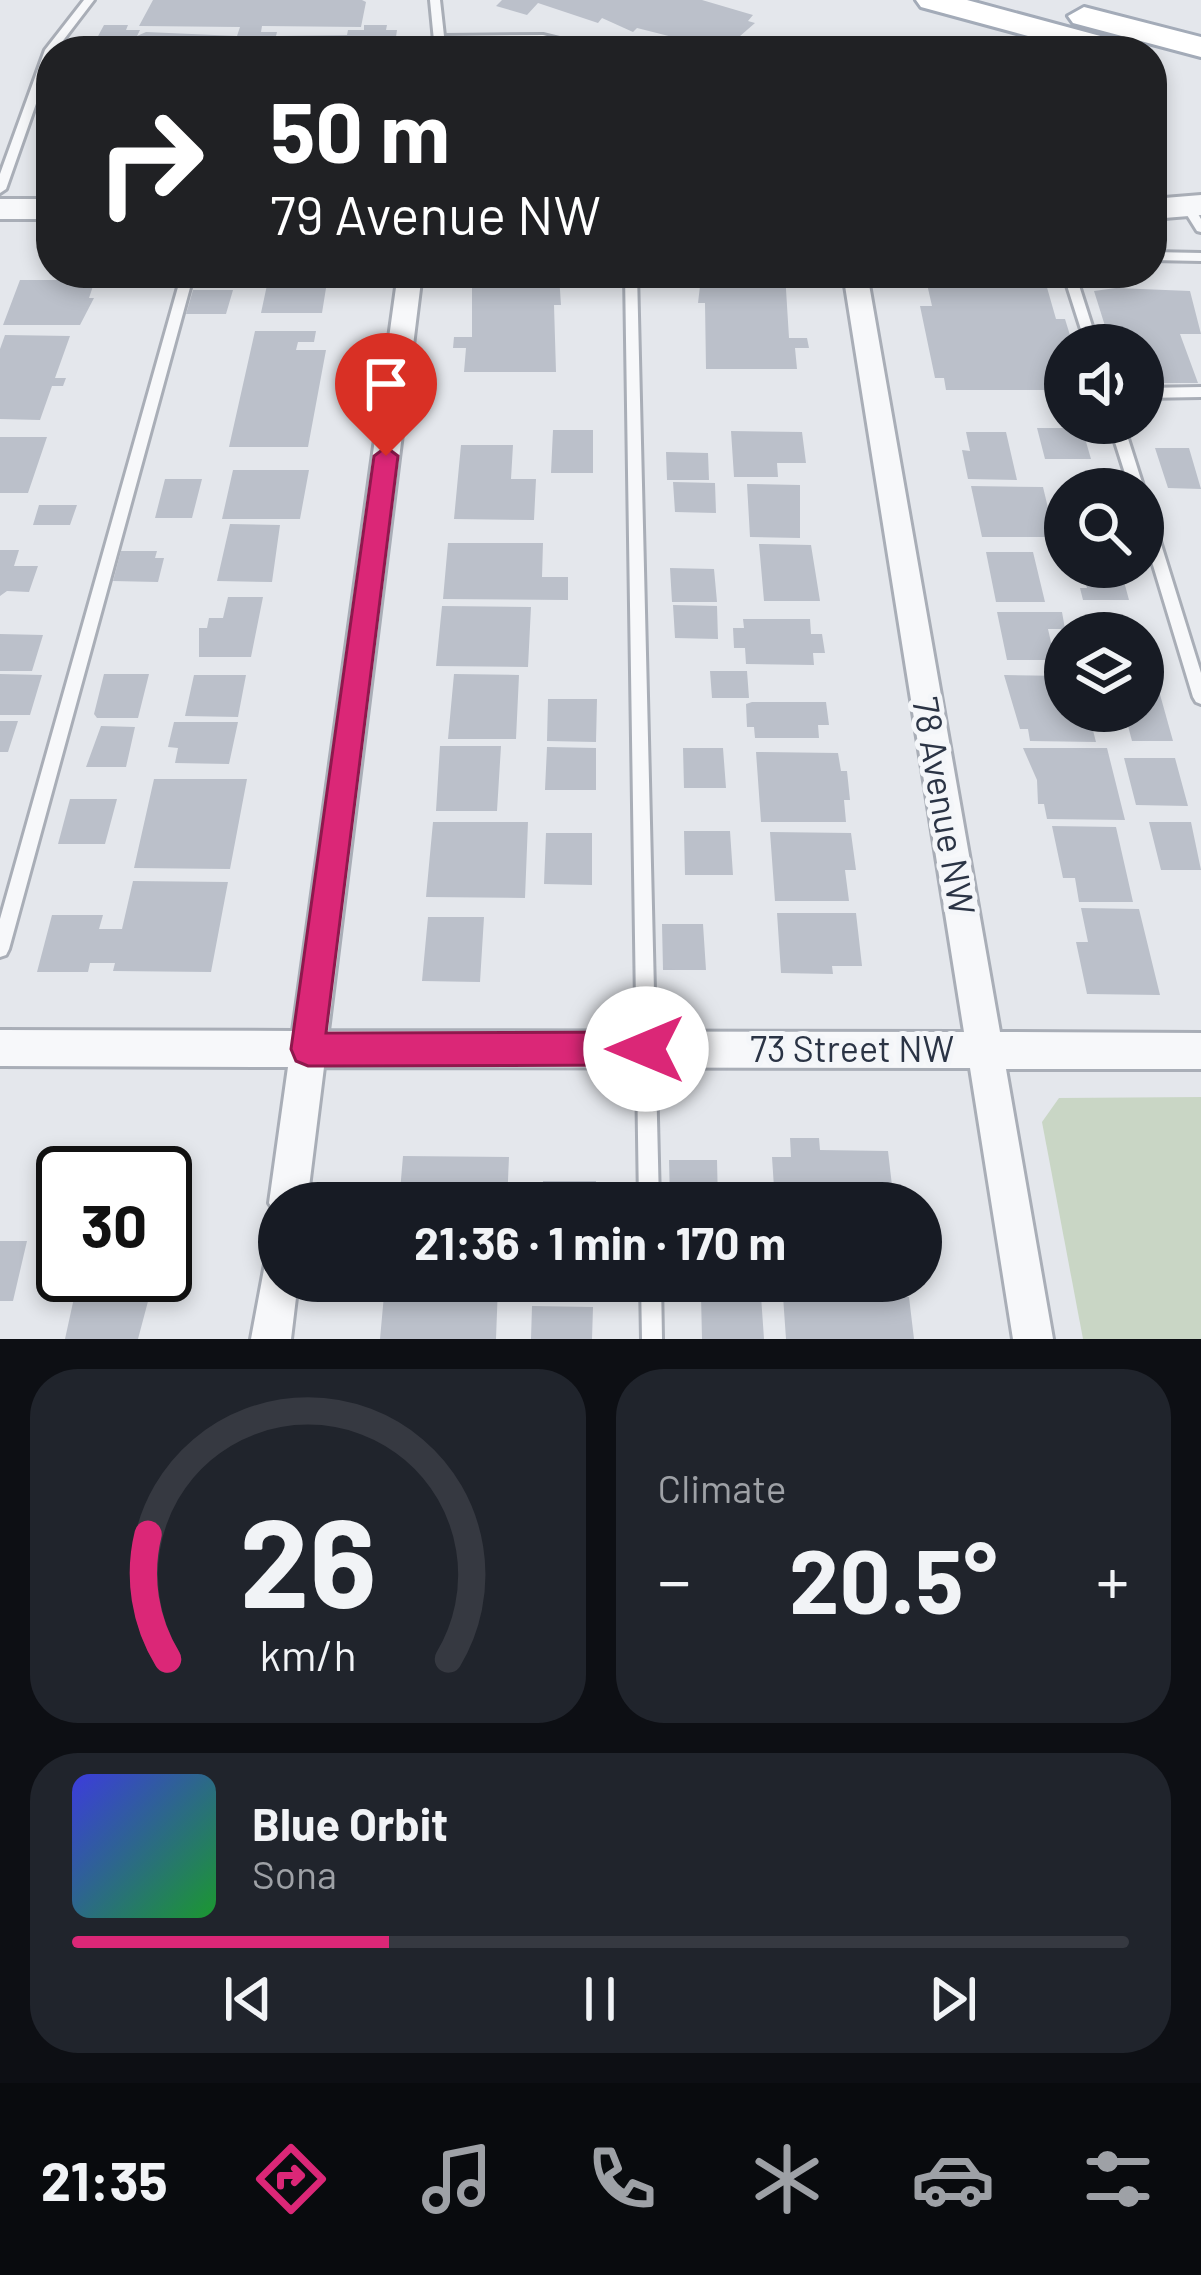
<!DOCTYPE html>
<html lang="en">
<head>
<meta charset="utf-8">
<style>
	body { margin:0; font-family:Barlow,sans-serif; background:#20242c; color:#f1f3f6; height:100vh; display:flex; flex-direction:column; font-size:45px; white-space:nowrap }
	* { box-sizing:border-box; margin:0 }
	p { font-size:39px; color:#9ea1a6 }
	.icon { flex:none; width:66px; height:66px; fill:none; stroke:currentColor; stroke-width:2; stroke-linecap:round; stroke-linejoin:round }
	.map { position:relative; height:1339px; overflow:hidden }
	.sheet { display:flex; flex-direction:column; gap:30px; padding:30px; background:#0d0f14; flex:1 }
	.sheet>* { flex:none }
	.top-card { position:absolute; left:36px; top:36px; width:1131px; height:252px; border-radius:48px; box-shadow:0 6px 18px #0003; background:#202124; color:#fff; overflow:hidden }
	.tools { position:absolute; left:1044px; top:324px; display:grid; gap:24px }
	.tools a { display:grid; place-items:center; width:120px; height:120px; border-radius:50%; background:#171b24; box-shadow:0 6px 18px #0003; font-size:60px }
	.speed { position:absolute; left:36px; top:1146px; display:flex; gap:24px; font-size:60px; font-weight:700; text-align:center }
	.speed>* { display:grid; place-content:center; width:156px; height:156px; border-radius:50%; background:#171b24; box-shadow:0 6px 18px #0003; line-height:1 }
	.speed .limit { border:6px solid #111; border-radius:18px; background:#fff; color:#111 }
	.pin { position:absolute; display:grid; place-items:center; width:102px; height:102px; color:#fff; margin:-123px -51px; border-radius:50% 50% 50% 0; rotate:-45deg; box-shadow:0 0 12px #0007 }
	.pin .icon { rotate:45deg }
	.me { position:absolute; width:132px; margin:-66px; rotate:270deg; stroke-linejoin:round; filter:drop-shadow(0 0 9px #0008) }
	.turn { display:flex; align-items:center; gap:42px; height:252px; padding:0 36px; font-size:54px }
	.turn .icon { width:156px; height:156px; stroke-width:2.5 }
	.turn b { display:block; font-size:84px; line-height:102px }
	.big { font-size:90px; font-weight:700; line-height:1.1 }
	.sheet .card { flex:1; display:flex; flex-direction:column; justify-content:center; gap:18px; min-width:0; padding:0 42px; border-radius:48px; background:#20242c }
	.sheet .dial { align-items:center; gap:0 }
	.dial svg { height:312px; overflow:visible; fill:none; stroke:#363941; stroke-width:7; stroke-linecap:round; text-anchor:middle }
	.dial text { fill:#f1f3f6; stroke:none }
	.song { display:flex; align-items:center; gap:36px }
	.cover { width:144px; height:144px; border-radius:18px; background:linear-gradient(135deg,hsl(240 70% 55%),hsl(130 70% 35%)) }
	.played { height:12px; border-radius:6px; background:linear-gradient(90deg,#db2777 30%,#363941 30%) }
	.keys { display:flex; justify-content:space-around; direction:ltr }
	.heat { display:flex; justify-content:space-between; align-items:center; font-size:66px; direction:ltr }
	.sheet .tiles { flex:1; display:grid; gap:30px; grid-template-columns:1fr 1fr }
	.card:last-child { grid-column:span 2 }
	.trip { position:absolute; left:258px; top:1182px; width:684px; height:120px; border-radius:60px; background:#171b24; box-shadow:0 6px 18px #0003; font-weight:700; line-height:120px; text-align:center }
	.dock { display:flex; height:192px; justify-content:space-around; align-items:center; background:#090b0e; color:#9ea1a6 }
	.dock .icon { width:84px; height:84px }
	.dock .selected { color:#db2777 }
	.dock b { font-size:54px; color:#f1f3f6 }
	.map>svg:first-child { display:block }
	.green { fill:#c9d6c5 }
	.building { fill:#bbc0ca }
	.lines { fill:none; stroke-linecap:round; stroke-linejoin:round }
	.service-casing { stroke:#a9aeb7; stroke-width:6 }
	.minor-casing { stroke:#a9aeb7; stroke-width:6 }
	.tertiary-casing { stroke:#a9aeb7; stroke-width:6 }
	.primary-casing { stroke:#a3abb8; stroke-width:6 }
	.service { fill:#f7f8fa; fill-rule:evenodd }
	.minor { fill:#f7f8fa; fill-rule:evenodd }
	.tertiary { fill:#f7f8fa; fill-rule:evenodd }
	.primary { fill:#fff; fill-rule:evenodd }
	.route { fill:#db2777; stroke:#8e194d; stroke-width:3 }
	.labels { text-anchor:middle; stroke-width:10; stroke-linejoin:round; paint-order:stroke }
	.street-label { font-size:36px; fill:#2b3445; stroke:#f4f6f9 }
</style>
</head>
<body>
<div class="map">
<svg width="1201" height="1339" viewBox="0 0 1201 1339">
	<rect width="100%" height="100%" fill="#e4e7ec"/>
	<!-- green -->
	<path class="green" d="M1201,1097v242h-118l-41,-217 17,-24z"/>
	<!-- building -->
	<path class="building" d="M153,0h209l4,2 -5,25 -99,-1 -1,6h16l-1,4 71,-1 1,-5h16v-5h23l-1,5h11l-3,21h-304l14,-26h24l-2,5h14l-3,6 9,-4 91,4 3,-9 -101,-1z
		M502,0h200l51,15 -5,6 7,2 -31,27 -87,-22 -4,4 -31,-14 -4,5 -60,-20 -11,12 -31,-9z
		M699,273h86l4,65h18l2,10h-14l2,21h-91l-1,-66h-7l2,-17h-16v-8h15z
		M983,273h20l3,11h40l10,35h9l8,26h-8v45h-119l-2,-12h-9l-15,-72h12l-5,-22h59z
		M472,274l87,1 2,30h-7l2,67h-92l2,-24h-13l1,-11h18z
		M20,280h75l-6,18h5l-14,27h-77z
		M267,285l59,3 -4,25h-61z
		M1116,288l74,3 11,43h-21l18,49h-55v-38h-32l-17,-54z
		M193,290h40l-7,24h-40z
		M255,331h61l-2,11h-16l-2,8h30l-18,97h-79z
		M5,335l65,1 -15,42h11l-3,8h-11l-12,34 -40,-1v-70z
		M1037,428h45l9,31h-46z
		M553,430h40v43h-42z
		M731,431l71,1 4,31h-29l1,14h-44z
		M966,432h40l11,48 -49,-1 -6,-29 8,1z
		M0,437h47l-19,56h-28z
		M461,445h52l-2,34h25l-2,41 -80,-1z
		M1155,448h34l12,41 -33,-1z
		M666,452l42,1 1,27h-42z
		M233,470h76l-9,49h-78z
		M165,479h37l-10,39h-37z
		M673,482l42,1 1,30 -41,-1z
		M747,484l53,1v53l-50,-1z
		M971,486l72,1 12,50h-73z
		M39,505h38l-7,20h-37z
		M230,524l50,1 -8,57 -55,-1z
		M448,543h95l-1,34h26v23l-125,-1z
		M759,544l52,1 9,56h-56z
		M0,550h19l-5,16h24l-9,26 -22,-1 -7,5z
		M121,551h36l-2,7h9l-6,24 -45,-1z
		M986,552h47l12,50h-49z
		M670,568l44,1 3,33h-45z
		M1083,573l39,1 7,26h-46l-3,-12h7z
		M228,597h35l-12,60h-52v-29h8l2,-10h14z
		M673,605l44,1 1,33 -43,-1z
		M442,606l89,1 -3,60 -92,-1z
		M997,612h65l3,17h-17l7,31h-48z
		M743,619h67l1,15h11l3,19h-12l1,12 -68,-1 -1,-16h-11l-1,-20h11z
		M0,634l43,1 -11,36h-32z
		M710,671h37l2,27h-37z
		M1143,673h11l19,68h-41l-8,-30h19z
		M0,674l42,1 -12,40h-30z
		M104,674h45l-11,44h-41l-3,-4z
		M454,674l65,1 -3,64h-68z
		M194,675h52l-8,42 -53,-1z
		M1004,675l61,1v35h23l8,31 -66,-1 -2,-12h-8z
		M548,699h49l-1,43 -49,-1z
		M752,702h74l3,23h-11l1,13h-64l-1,-11h-7l-1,-23z
		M0,721h18l-10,31h-8z
		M174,722h64l-9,42 -54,-1 3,-15 -10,-1z
		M101,726l34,1 -9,40h-40z
		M440,746h61l-4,65h-61z
		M547,747l49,1v42h-51z
		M683,748h40l3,40h-42z
		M1023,748h84l18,72 -78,-1 -3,-15h-6l-1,-24z
		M756,752l82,1 3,18h6l3,29h-6l2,22h-85z
		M1124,758h51l13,48 -52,-1z
		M154,779h93l-17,90 -96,-1z
		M70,799h47l-12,45h-47z
		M433,822h95l-3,76 -99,-1z
		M1149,822h42l10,48h-40z
		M1052,826l64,1 17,75h-54l-4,-24h-12z
		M684,831h46l3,44h-48z
		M770,832l81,1 5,37h-11l4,31h-74z
		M546,833h46v52l-48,-1z
		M133,881l95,1 -17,90 -98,-1 2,-8h-25l-2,9h-51l15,-57h51l-4,14h23z
		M1081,908l58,1 21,86 -73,-1 -11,-52h12z
		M777,913h79l6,53h-30l1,8 -52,-1z
		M428,917h56l-4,65 -58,-1z
		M662,924h41l3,46h-43z
		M790,1138h29l1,12 68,1 6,52h-119l-3,-46h19z
		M104,1151l64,1 -4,21h-97l3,-13h32z
		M403,1156l106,1 -2,46h-108z
		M669,1160h48l1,43h-48z
		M543,1181h53l-1,22h-52z
		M0,1241h27l-14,60h-13z
		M79,1275h76l-17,64h-73z
		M385,1284l113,1 -2,54h-116z
		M701,1296h60l3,43h-62z
		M783,1296l126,1 5,42h-128z
		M532,1306l61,1 -1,32h-61z"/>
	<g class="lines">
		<defs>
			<path id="service" d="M84,0h10l-39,51h-4v10l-45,128 -6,4v-19l45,-124z
				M430,0h10l4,36 99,-1 65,16h-19l-46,-10 -99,1 1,9h-10z
				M1188,203l4,1 9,15v13l-4,-1 -15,-24z
				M1152,252l49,1v8l-49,-1z
				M182,273h12l-185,676 -3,6 -6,2v-38z
				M625,273h12l22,930h-20z
				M1063,273h12l23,72h-12z
				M1201,387v10l-58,1v-10z
				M1109,423h14l21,66 -1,1 -13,-1z
				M1143,504l7,5 51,164v31l-5,-2 -3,-5 -50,-165z
				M641,1281h20l1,58h-20z"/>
			<path id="minor" d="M398,273h24l-94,758 636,1 -121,-759h24l133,759 201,1v36h-195l47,270h-40l-43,-271 -646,-1 -17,136h-28v15l-10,-15 19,-136 -288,-1v-36l293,1z
				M279,1258v23h19l-7,58h-40l14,-75z"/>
			<path id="tertiary" d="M1201,195v20l-49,4v-20z
				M0,199h51v20h-51z"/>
			<path id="primary" d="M916,0h51l163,44 5,7h-52l-162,-44z
				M1084,7l117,30v20l-128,-34 -5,-7z"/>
		</defs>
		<!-- service casing -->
		<use href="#service" class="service-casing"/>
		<!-- minor casing -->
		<use href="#minor" class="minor-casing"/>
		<!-- tertiary casing -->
		<use href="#tertiary" class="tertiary-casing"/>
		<!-- primary casing -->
		<use href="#primary" class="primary-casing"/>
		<!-- service -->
		<use href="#service" class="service"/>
		<!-- minor -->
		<use href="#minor" class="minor"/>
		<!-- tertiary -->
		<use href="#tertiary" class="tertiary"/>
		<!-- primary -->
		<use href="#primary" class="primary"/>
	</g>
	<!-- route -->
	<path class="route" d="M386,447l12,9 -72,577 320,-1 12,5 5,12 -5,11 -12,5 -338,1 -12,-5 -5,-12 83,-593z"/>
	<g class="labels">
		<!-- street labels -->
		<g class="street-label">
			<text transform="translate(944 806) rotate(80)" y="13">78 Avenue NW</text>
			<text x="852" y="1062">73 Street NW</text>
		</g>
	</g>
</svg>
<div class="tools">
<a><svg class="icon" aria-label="sound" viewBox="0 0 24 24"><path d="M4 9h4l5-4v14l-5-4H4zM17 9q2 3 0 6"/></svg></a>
<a><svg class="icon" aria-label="search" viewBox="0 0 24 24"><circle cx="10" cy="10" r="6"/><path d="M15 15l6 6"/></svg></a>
<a><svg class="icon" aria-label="layers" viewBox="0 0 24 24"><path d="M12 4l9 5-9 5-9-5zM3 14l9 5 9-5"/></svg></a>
</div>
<div class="speed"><div class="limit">30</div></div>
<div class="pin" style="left:386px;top:456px;background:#d93025"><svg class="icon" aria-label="arrive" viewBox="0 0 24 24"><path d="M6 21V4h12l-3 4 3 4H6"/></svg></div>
<svg class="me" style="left:646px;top:1049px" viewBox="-20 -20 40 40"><circle r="19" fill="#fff"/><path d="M0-13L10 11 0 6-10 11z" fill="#db2777"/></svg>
<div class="trip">21:36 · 1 min · 170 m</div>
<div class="top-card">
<div class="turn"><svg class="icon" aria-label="right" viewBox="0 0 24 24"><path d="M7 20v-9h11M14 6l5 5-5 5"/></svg><div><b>50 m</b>79 Avenue NW</div></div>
</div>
</div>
<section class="sheet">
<div class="tiles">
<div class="card dial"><svg viewBox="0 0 100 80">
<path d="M14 69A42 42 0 1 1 86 69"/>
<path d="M14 69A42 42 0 0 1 9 37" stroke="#db2777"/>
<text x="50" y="56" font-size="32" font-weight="700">26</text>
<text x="50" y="72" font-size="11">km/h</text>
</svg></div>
<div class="card"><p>Climate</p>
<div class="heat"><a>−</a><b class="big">20.5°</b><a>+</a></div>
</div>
<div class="card">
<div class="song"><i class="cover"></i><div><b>Blue Orbit</b><p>Sona</p></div></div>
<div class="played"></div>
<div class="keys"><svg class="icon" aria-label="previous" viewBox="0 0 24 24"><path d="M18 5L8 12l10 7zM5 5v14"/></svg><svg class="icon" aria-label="pause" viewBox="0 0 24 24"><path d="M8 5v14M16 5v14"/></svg><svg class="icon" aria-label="next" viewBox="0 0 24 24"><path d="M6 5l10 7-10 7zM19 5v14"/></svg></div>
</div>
</div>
</section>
<nav class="dock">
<b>21:35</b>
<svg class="icon selected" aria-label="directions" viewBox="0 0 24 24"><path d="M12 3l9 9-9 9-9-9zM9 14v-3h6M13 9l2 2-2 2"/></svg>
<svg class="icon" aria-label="music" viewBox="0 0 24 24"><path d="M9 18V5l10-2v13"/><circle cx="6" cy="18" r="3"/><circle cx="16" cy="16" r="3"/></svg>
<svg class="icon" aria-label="phone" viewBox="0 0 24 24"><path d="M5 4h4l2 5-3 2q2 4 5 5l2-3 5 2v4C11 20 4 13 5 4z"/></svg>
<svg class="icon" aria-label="climate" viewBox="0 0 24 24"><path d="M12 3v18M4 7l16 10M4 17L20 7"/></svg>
<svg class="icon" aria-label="car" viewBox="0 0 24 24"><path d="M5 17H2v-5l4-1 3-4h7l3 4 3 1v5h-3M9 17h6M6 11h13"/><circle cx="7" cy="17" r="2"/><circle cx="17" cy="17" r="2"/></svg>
<svg class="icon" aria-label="filters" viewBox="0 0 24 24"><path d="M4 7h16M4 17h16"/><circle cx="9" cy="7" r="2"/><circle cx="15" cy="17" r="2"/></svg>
</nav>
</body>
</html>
